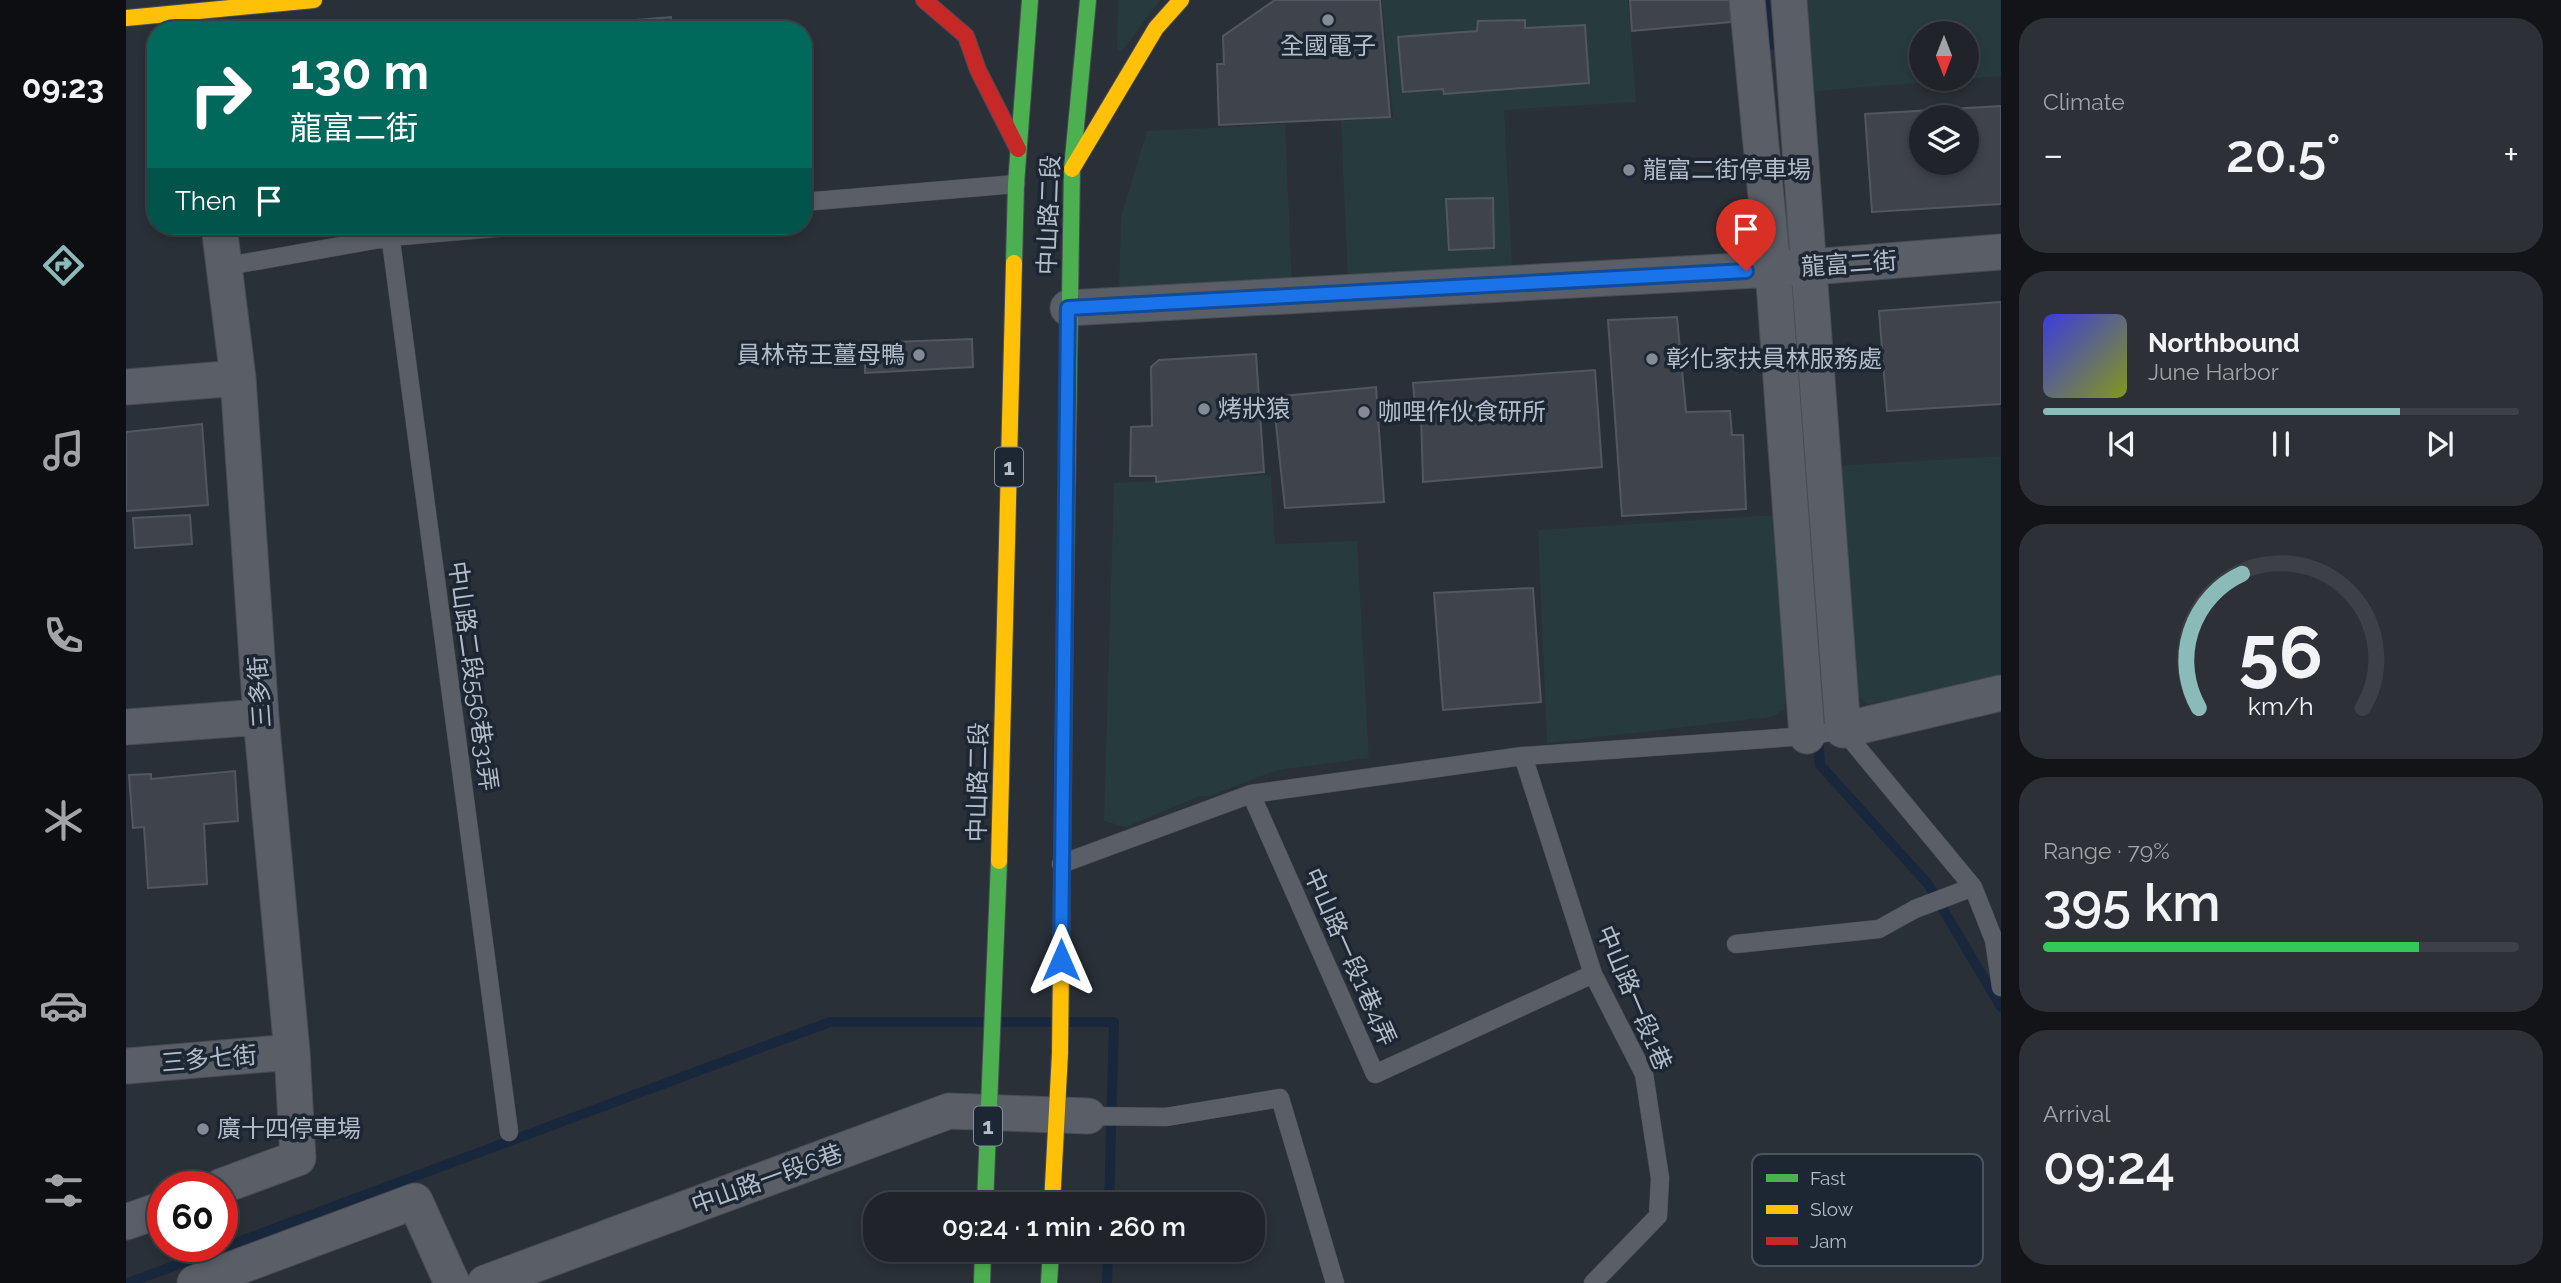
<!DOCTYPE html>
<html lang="en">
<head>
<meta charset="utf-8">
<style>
	body { margin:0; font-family:Raleway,"Noto Sans TC",sans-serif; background:#2d3036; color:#f1f3f6; height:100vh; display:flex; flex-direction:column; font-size:26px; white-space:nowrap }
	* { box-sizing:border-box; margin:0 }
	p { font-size:23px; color:#a2a4a8 }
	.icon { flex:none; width:38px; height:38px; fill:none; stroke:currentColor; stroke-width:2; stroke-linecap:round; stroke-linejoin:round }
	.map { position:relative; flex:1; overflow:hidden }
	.drawer { display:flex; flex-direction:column; gap:18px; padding:18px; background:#121417; width:560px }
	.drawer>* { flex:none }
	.top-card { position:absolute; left:21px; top:21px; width:665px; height:214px; border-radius:28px; box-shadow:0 4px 10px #0003,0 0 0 2px #3d4147; background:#00695c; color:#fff; overflow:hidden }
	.needle { width:46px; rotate:180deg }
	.buttons { position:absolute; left:1783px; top:21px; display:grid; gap:14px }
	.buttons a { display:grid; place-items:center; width:70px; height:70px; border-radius:50%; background:#20242a; box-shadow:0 4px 10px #0003,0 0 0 2px #3d4147; font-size:35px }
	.speed { position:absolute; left:21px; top:1171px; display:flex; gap:14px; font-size:35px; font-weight:700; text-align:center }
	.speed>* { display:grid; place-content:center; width:91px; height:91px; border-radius:50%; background:#20242a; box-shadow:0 4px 10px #0003,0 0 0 2px #3d4147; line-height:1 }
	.speed .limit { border:10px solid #d22; background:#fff; color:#111 }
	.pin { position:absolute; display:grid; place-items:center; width:60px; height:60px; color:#fff; margin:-72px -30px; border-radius:50% 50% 50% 0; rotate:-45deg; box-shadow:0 0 7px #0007 }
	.pin .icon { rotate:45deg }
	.me { position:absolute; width:77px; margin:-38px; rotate:0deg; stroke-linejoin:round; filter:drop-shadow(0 0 5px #0008) }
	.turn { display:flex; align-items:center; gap:24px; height:147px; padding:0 28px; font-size:32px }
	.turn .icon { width:91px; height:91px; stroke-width:2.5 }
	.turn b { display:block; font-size:49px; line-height:60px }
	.then { display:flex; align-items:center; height:66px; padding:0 28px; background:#0003; gap:14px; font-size:26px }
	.big { font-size:52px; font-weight:600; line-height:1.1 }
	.drawer .widget { flex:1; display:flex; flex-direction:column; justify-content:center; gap:10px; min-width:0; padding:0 24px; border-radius:28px; background:#2d3036 }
	.drawer .dial { align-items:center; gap:0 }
	.dial svg { height:182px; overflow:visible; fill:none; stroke:#3d4147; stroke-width:7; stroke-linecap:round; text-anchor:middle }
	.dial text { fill:#f1f3f6; stroke:none }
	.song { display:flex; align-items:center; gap:21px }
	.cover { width:84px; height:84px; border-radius:10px; background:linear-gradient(135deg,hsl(240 70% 55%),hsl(70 70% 35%)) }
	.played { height:7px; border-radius:4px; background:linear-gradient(90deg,#8bbbb9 75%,#3d4147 75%) }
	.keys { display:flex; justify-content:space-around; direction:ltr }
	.heat { display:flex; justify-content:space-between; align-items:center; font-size:38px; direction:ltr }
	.charge { height:10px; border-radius:5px; background:linear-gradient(90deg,#34c759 79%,#3d4147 0) }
	.trip { position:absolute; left:737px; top:1192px; width:402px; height:70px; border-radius:28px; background:#20242a; box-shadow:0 4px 10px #0003,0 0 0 2px #3d4147; font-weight:600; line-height:70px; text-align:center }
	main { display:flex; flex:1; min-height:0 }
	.menu { display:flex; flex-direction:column; width:126px; justify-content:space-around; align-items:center; background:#0d0e11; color:#a2a4a8 }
	.menu .icon { width:49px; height:49px }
	.menu .current { color:#8bbbb9 }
	.menu b { font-size:32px; color:#f1f3f6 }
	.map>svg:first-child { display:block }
	.green { fill:#273a3e }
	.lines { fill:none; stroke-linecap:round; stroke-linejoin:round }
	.stream { stroke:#19273c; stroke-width:10 }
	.building { fill:#3f444c; stroke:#52575f; stroke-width:2; fill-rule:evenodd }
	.lane-casing { stroke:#484c55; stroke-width:19 }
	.street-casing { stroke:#484c55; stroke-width:37 }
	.fast-casing { stroke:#484c55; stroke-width:18 }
	.slow-casing { stroke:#484c55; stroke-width:18 }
	.jam-casing { stroke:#484c55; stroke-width:18 }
	.lane { stroke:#5a5e66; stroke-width:18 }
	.street { stroke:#5a5e66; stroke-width:35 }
	.fast { stroke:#4caf50; stroke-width:16 }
	.slow { stroke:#ffc107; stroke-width:16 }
	.jam { stroke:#c62828; stroke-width:16 }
	.route-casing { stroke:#114b97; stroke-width:18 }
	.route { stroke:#1a73e8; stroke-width:12 }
	.poi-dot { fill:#848b96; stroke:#1d2633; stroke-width:2.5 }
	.labels { text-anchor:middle; stroke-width:7; stroke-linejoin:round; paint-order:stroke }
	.shield { fill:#1d2633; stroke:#878f9c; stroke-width:2 }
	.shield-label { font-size:23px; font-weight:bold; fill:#b4bcc9 }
	.poi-label { font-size:24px; fill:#b4bcc9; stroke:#1d2633; text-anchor:start }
	.street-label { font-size:24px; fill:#b4bcc9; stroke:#1d2633 }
	.key { fill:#1d2633; stroke:#4a5360; stroke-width:2 }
	.key-label { font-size:19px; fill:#b4bcc9 }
</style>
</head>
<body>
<main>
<nav class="menu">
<b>09:23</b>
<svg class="icon current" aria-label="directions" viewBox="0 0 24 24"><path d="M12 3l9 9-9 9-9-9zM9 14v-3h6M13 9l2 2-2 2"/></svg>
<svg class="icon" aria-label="music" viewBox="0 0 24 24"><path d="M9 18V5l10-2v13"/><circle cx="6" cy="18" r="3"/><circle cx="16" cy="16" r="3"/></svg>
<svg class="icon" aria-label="phone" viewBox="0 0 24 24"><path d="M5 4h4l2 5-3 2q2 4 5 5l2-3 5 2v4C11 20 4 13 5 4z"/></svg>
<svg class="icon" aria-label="climate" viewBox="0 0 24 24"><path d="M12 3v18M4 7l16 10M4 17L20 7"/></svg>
<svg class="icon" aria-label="car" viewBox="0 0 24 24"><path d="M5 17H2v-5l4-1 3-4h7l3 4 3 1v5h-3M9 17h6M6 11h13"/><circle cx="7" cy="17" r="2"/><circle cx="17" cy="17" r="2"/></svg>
<svg class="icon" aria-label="filters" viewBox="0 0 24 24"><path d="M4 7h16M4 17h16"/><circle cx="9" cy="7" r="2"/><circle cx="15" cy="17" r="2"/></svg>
</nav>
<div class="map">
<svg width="1875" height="1283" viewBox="0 0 1875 1283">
	<rect width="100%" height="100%" fill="#2a3038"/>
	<!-- green -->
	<path class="green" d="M992,0h42l-38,51h-5z
		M1256,0h246l8,102 -132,8 8,156 -164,12 -7,-157 52,-4z
		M1675,0h200v76l-34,3v-46h-45v46h44l-159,13z
		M1159,124l7,159 -157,11 -16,-9 2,-68 26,-86z
		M1875,456v224l-134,24 -19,-19 -15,-219z
		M1145,475l4,69 82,-3 12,217 -92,12 -67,26h-10l-74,31 -22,-6 10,-338z
		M1649,515l14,173 -5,21 -13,8 -224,26 -9,-213z"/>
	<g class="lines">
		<!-- stream -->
		<path class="stream" d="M1639,0l4,46
			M1692,736l2,29 108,119 73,123
			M2,1283l702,-261h284l-5,182
			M981,1283l1,-33"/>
	</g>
	<!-- building -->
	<path class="building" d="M1149,0h105l10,117 -171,8 -2,-61h7l-1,-28z
		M1504,0h100l1,22 -99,9z
		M545,17l1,13h-133l-1,-2z
		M1399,20v8l60,-3 4,58 -145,11 -1,-5 -40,3 -5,-55 79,-6 1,-10z
		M1875,106v98l-129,8 -7,-98zM1796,117h45v46h-45z
		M1367,198l1,50 -45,2 -3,-51z
		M1875,302v102l-114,7 -8,-100z
		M1551,317l9,95 44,-1 2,24h11l3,74 -124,7 -14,-196z
		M846,339l1,28 -108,6v-30z
		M1130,354l8,118 -108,10v-6h-26l1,-49 21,-1 -1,-59 8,-7z
		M1469,370l7,97 -179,15 -2,-67h-5l-3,-32z
		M1250,387l8,115 -99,6 -12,-111z
		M76,424l6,81 -82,6v-79z
		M64,515l2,29 -57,4 -2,-30z
		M1407,588l8,114 -98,8 -9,-117z
		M109,771l3,50 -34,3 3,60 -59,4 -4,-61 -11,1 -4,-53 22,-1v5z"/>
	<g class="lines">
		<defs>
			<path id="lane" d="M677,202l213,-18
				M263,226l120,906
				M96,267l169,-30 128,-11
				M1397,756l70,218 51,100 16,104 -2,38 -65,67
				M1125,794l124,280 218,-100
				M935,864l190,-70 272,-38 284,-20 36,-6 130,157 21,53 7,47
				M1610,944l143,-15 36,-20 58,-22
				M962,1116l78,1 114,-19 55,185"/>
			<path id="street" d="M1621,0l26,269 34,467
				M1663,0l54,730 158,-37
				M93,226l19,152 23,339 31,335 6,106 -76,28
				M942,308l743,-41 190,-15
				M0,387l112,-9
				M0,727l135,-10
				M0,1066l166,-14
				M0,1222l37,-13
				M69,1283l220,-82 37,82
				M359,1283l464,-172 139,5"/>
			<path id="fast" d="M888,263l2,-79 14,-184
				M939,622l7,-453 16,-169
				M859,1204l14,-343
				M856,1283l1,-33
				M923,1283l2,-33"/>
			<path id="slow" d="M0,18l188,-18
				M946,169l84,-141 25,-28
				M873,861l15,-598
				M926,1204l8,-151 5,-431"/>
			<path id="jam" d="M798,0l42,36 12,34 40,79"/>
		</defs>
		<!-- lane casing -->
		<use href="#lane" class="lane-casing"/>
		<!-- street casing -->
		<use href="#street" class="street-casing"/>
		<!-- fast casing -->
		<use href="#fast" class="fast-casing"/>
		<!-- slow casing -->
		<use href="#slow" class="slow-casing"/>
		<!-- jam casing -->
		<use href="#jam" class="jam-casing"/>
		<!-- lane -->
		<use href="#lane" class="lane"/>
		<!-- street -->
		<use href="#street" class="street"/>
		<!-- fast -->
		<use href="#fast" class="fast"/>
		<!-- slow -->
		<use href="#slow" class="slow"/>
		<!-- jam -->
		<use href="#jam" class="jam"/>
	</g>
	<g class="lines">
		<defs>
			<path id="route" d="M935,960l7,-652 678,-37"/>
		</defs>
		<!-- route casing -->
		<use href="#route" class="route-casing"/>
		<!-- route -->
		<use href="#route" class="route"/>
	</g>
	<!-- markers -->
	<g class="poi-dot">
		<circle cx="1202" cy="20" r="7"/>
		<circle cx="1503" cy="170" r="7"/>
		<circle cx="793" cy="355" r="7"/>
		<circle cx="1526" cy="359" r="7"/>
		<circle cx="1078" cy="409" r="7"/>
		<circle cx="1238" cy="412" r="7"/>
		<circle cx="77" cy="1129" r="7"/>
	</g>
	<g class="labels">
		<!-- shield labels -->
		<g class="shield">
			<rect x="869" y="447.5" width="28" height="39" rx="5"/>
			<rect x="848" y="1106.5" width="28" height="39" rx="5"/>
		</g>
		<g class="shield-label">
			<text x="883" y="475">1</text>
			<text x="862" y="1134">1</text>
		</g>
		<!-- poi labels -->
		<g class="poi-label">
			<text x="1202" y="54" text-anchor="middle">全國電子</text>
			<text x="1517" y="178">龍富二街停車場</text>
			<text x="779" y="363" text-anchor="end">員林帝王薑母鴨</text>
			<text x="1540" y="367">彰化家扶員林服務處</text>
			<text x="1092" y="417">烤狀猿</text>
			<text x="1252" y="420">咖哩作伙食研所</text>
			<text x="91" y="1137">廣十四停車場</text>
		</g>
		<!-- street labels -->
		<g class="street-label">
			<text transform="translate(923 215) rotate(-88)" y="8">中山路二段</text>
			<text transform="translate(1723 264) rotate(-4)" y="8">龍富二街</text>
			<text transform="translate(347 676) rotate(82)" y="8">中山路二段556巷31弄</text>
			<text transform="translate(134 692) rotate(-94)" y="8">三多街</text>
			<text transform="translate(852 782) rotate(-89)" y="8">中山路二段</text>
			<text transform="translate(1224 957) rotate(66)" y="8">中山路一段1巷4弄</text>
			<text transform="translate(1508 998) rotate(67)" y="8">中山路一段1巷</text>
			<text transform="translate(83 1059) rotate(-5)" y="8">三多七街</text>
			<text transform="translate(641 1179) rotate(-20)" y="8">中山路一段6巷</text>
		</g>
	</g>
	<!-- legend -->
	<rect x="1626" y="1154" width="231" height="112" rx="10" class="key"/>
	<rect x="1640" y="1174" width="32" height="8" fill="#4caf50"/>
	<rect x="1640" y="1205" width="32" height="9" fill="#ffc107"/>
	<rect x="1640" y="1237" width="32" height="8" fill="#c62828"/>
	<g class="key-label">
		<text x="1684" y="1185">Fast</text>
		<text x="1684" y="1216">Slow</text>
		<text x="1684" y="1248">Jam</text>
	</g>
</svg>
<div class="buttons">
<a><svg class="needle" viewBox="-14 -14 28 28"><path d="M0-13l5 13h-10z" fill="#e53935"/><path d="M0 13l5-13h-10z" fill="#a2a4a8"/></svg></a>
<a><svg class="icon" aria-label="layers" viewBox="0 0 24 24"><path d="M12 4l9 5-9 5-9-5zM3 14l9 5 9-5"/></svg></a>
</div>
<div class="speed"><div class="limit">60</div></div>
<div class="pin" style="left:1620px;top:271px;background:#d93025"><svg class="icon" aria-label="arrive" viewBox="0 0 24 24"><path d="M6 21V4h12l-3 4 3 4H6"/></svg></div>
<svg class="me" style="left:935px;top:960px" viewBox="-20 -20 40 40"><path d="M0-17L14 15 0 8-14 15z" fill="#1a73e8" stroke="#fff" stroke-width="4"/></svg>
<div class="trip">09:24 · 1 min · 260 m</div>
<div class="top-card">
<div class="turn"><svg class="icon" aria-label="right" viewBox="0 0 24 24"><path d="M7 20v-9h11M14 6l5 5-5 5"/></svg><div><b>130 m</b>龍富二街</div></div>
<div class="then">Then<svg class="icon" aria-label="arrive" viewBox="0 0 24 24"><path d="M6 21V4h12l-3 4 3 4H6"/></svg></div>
</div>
</div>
<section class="drawer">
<div class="widget"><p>Climate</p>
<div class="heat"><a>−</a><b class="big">20.5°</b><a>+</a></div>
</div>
<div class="widget">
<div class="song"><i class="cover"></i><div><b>Northbound</b><p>June Harbor</p></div></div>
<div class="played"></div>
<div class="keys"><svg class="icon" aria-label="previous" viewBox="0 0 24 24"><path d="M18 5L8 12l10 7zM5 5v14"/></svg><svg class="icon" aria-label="pause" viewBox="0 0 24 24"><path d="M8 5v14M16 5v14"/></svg><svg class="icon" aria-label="next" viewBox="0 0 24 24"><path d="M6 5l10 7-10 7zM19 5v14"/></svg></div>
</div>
<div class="widget dial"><svg viewBox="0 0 100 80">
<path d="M14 69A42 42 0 1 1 86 69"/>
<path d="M14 69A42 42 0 0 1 33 10" stroke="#8bbbb9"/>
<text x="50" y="56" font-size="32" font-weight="700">56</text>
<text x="50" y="72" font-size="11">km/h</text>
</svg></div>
<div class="widget"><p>Range · 79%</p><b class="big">395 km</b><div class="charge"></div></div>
<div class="widget"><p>Arrival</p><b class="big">09:24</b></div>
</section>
</main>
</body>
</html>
